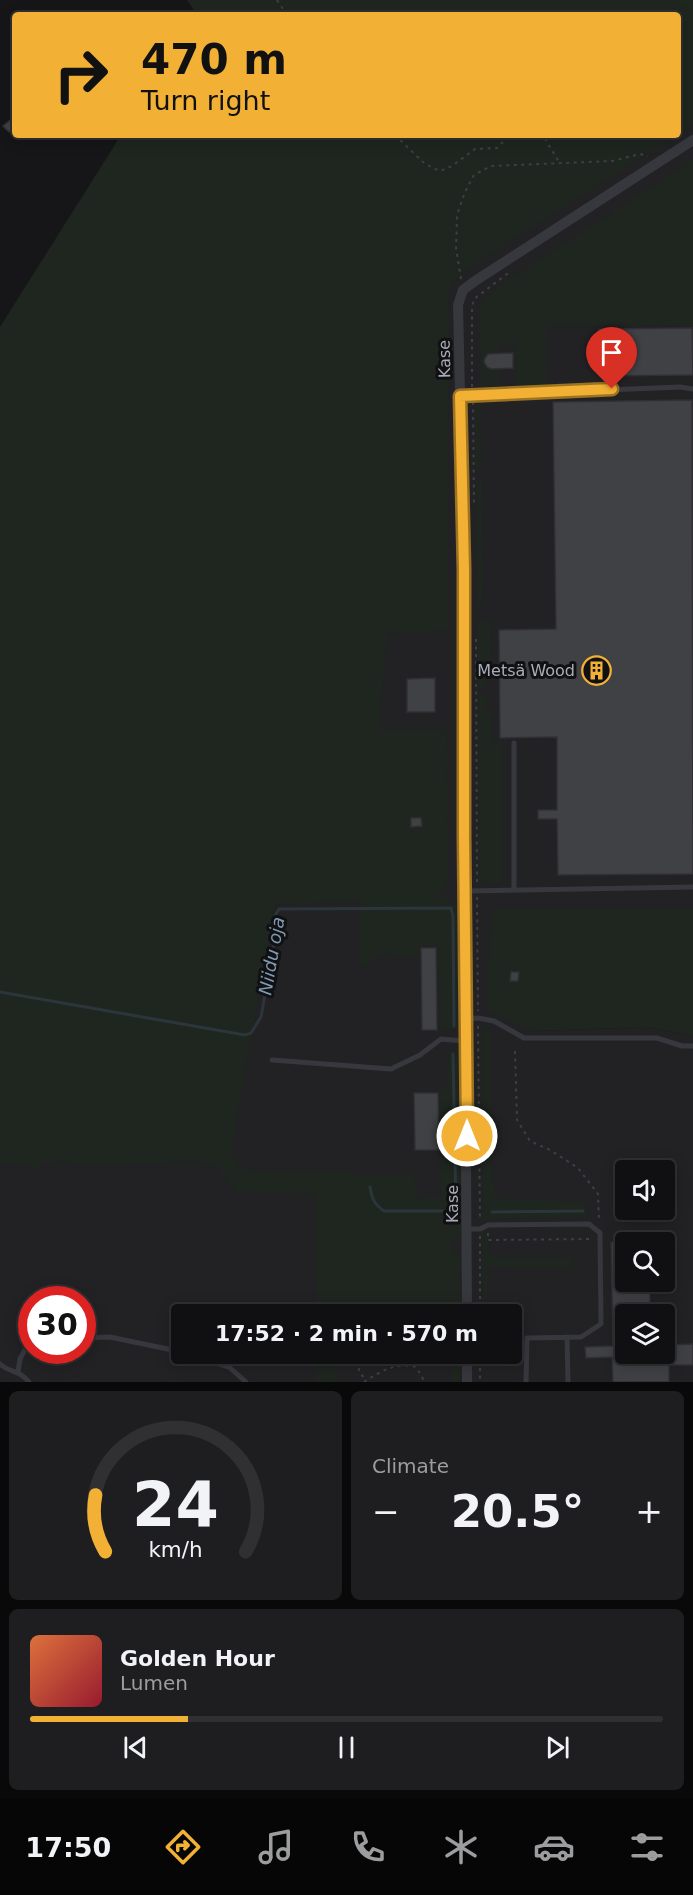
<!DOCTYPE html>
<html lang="en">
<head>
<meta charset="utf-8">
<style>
	body { margin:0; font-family:"DejaVu Sans",sans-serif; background:#1e1e20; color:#f1f3f6; height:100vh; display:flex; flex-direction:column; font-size:22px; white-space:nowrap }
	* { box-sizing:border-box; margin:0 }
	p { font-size:20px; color:#9c9d9f }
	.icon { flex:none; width:33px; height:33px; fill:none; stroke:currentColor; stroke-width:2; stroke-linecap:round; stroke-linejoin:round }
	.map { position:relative; height:1382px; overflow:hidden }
	.sheet { display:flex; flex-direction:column; gap:9px; padding:9px; background:#09090a; flex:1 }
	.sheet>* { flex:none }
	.top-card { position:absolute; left:12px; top:12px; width:669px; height:126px; border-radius:6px; box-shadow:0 3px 15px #0003,0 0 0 2px #303032; background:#f2b134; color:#111; overflow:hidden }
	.tools { position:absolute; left:615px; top:1160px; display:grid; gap:12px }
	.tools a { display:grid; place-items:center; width:60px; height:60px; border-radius:6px; background:#101012; box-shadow:0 3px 15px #0003,0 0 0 2px #303032; font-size:30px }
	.speed { position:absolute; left:18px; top:1286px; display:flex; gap:12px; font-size:30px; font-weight:700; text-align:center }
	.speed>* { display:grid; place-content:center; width:78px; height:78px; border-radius:50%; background:#101012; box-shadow:0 3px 15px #0003,0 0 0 2px #303032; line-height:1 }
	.speed .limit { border:9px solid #d22; background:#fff; color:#111 }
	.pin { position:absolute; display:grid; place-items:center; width:51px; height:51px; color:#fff; margin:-62px -26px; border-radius:50% 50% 50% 0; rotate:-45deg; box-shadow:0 0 6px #0007 }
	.pin .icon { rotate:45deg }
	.me { position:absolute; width:66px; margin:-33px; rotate:0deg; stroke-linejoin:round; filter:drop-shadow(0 0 4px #0008) }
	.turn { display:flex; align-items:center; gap:21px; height:126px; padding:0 30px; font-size:27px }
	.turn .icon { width:78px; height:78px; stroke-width:2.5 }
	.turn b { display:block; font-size:42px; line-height:51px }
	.big { font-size:45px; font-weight:700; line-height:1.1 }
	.sheet .card { flex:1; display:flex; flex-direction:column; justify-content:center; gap:9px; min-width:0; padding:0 21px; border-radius:9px; background:#1e1e20 }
	.sheet .dial { align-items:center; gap:0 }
	.dial svg { height:156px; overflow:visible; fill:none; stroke:#303032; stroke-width:7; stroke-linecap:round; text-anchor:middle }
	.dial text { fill:#f1f3f6; stroke:none }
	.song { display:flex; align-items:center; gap:18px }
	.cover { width:72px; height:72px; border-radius:9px; background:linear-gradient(135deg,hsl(20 70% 55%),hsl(350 70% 35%)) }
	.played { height:6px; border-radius:3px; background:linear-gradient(90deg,#f2b134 25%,#303032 25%) }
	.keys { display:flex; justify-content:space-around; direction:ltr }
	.heat { display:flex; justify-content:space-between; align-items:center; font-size:33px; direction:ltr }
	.sheet .tiles { flex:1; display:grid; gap:9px; grid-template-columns:1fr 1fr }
	.card:last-child { grid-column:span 2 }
	.trip { position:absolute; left:171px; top:1304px; width:351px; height:60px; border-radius:6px; background:#101012; box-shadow:0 3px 15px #0003,0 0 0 2px #303032; font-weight:700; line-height:60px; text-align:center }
	.menu { display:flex; height:96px; justify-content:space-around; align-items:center; background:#060607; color:#9c9d9f }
	.menu .icon { width:42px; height:42px }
	.menu .on { color:#f2b134 }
	.menu b { font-size:27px; color:#f1f3f6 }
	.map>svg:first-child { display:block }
	.built { fill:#222225; fill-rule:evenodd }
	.green { fill:#1e261f }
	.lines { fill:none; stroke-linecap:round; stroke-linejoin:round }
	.stream { stroke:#2c353c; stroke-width:3 }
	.building { fill:#404145; stroke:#303034; stroke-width:1.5 }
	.path { stroke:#3d3f44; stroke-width:2; stroke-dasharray:3 4.5; stroke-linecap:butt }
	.service { stroke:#37383d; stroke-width:5 }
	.minor { stroke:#37383d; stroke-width:10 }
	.route-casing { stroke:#9d7322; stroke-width:15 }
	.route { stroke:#f2b134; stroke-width:10 }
	.labels { text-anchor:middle; stroke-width:6; stroke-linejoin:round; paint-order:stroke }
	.street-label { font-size:16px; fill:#a8adb8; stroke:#111113 }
	.poi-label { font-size:16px; fill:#a8adb8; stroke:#111113; text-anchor:end }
	.water-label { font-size:18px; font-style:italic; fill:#7f9bb3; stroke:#111113 }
</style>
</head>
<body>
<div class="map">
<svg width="693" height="1382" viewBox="0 0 693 1382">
	<rect width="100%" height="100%" fill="#161618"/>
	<!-- built -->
	<path class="built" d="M678,85h15v824h-202l43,122 113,-4 46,9v346h-693v-229l390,-890 51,-128h237zM626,1170h38v39h-38zM626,1242h38v39h-38zM32,1299h50v51h-50zM182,1314h330v39h-330zM626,1314h38v39h-38z"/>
	<!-- green -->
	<path class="green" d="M187,0h506v125l-15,9v-119h-481z
		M121,135h556l-179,114 -39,27 -11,16v338l-61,4 -8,96 68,-1 1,152 -9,15 9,1v5l10,5 1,118 -1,4h-18l-2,-84h-18l-1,11c-5,0 -11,1 -16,0 -15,-1 -28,-8 -35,11l-7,-1v-66l-86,5 -44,245 4,12 14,9 64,-1 37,3 3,3 62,-1 2,23 24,-1 -2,-109 8,-1 2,-37 7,1 4,9 1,175 -10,4v11l9,5 1,59h-144l-2,-120 -77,-3 -25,-27 -15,-2 -99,2 -55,-2 -7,8 -10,-6 -27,-1v-836z
		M693,160v165l-147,1v61l-31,-2 1,-40 -18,-1v43h-17v-84l9,-11z
		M478,400l3,2 1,65h-7v-66z
		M476,480h6l1,125 -6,3z
		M490,618l1,58 -5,1v11h-8l-1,-67z
		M477,694h9l1,17 5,1 -1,28 11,1v140c-7,3 -16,3 -23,0z
		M491,909h202v127l-46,-9 -113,4 -47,-20z
		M482,1027h6l3,2v133l5,36 90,4 1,9 -2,6 -96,2 -6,5z
		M487,1233l4,24 82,1v11l-85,-2 -1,47h-4l-1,-80z
		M317,1353h33l-3,13 -6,-1 -4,2 1,15h-21z
		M452,1353h9l-1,26 -3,3h-5z"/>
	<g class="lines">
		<!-- stream -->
		<path class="stream" d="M0,992l245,43 6,-2 10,-16 12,-68 3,-35 3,-5 172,-1 2,8 1,110
			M370,1187c2,12 4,17 14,24h72l-3,-157
			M492,1212l91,-1"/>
	</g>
	<!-- building -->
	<path class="building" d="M15,116v11l-6,5 -6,-6z
		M692,328l1,47 -94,1v-47z
		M513,353v15l-22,1 -4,-2 -3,-5 1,-4 3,-4z
		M692,400l1,474 -135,1 -1,-56h-19v-9h19v-73l-57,1 -1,-108 57,-1 -3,-227z
		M435,678v34h-28v-33z
		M411,818h10l1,8 -11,1z
		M421,948h15l1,82h-15z
		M511,972h8l-1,9h-8z
		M414,1093h24l1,57h-24z
		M611,1242h15v39h24v33h-24v39h38v-8l29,-1v21h-24v17h-56l-1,-25 -26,1 -1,-11 28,-1z"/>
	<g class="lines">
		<!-- path -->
		<path class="path" d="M277,0l10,15
			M395,135l30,29 15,7 12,-5 23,-17 22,-1 13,-13
			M538,135l7,4 14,23
			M461,279l-5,-31 1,-33 8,-23 9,-17 17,-9 121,-5 28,-7 8,2
			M472,387v-80l2,-8 37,-28
			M473,402l1,105
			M476,639l1,243
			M477,897l1,114
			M478,1026l2,195
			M515,1051l2,69 13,21 20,9 28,18 20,26 1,27
			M488,1233v7l105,-1
			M480,1236v78
			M358,1353l1,18 7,10
			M480,1353v29
			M364,1382c17,-11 32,-20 52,-15l9,15"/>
		<!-- service -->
		<path class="service" d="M460,396l220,-9 13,2
			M514,890v-147
			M464,891l229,-4
			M466,1019l12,-1 16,3 30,17h133l25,8h11
			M272,1060l119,9 29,-14 21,-16 23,2
			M467,1229h13l8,-4 101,-1 11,9 1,91 -20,13 -54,1 -1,44
			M567,1337l1,45
			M82,1338l28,-1 72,15
			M184,1353l45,14 17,15
			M0,1364c10,9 18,5 29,18
			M18,1372l2,-13 8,-15 4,-1"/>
		<!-- minor -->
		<path class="minor" d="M467,1314l-3,-457v-288l-6,-264 5,-15 12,-9 218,-141
			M467,1382v-29"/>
	</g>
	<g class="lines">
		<defs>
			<path id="route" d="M467,1136l-3,-301v-266l-4,-173 152,-7"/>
		</defs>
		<!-- route casing -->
		<use href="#route" class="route-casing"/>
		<!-- route -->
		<use href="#route" class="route"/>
	</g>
	<!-- icons -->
	<defs>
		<symbol id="building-ring" viewBox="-11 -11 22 22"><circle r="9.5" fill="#111113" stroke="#f2b134" stroke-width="1.5"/><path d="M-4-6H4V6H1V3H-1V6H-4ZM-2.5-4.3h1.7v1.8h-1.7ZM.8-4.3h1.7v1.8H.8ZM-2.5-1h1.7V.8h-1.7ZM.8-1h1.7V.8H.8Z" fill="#f2b134"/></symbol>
	</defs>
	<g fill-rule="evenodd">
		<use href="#building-ring" x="580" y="654" width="33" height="33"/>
	</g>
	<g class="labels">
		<!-- street labels -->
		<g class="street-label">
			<text transform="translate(444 359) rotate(-91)" y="6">Kase</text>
			<text transform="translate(452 1204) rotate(-90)" y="6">Kase</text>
		</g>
		<!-- poi labels -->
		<g class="poi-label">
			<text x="575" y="676">Metsä Wood</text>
		</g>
		<!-- water labels -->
		<g class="water-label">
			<text transform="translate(272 956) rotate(-80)" y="6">Niidu oja</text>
		</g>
	</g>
</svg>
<div class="tools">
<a><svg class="icon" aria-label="sound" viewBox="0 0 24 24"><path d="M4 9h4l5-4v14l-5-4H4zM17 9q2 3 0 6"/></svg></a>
<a><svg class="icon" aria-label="search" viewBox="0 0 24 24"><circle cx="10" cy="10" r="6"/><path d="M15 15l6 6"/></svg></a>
<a><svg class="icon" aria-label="layers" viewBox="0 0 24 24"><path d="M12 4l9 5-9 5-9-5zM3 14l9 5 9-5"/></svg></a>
</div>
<div class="speed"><div class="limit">30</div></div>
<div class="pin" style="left:612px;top:389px;background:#d93025"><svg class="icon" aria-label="arrive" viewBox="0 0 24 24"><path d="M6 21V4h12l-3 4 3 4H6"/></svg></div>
<svg class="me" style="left:467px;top:1136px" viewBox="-20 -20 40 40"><circle r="17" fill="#f2b134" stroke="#fff" stroke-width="3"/><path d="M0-11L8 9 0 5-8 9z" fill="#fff"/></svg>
<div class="trip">17:52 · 2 min · 570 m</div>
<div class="top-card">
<div class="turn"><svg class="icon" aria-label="right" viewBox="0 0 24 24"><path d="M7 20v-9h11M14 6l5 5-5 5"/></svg><div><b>470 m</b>Turn right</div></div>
</div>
</div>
<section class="sheet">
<div class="tiles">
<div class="card dial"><svg viewBox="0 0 100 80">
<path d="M14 69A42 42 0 1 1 86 69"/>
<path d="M14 69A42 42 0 0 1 9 40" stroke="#f2b134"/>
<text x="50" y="56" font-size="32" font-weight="700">24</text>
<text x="50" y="72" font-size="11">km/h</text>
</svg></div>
<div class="card"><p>Climate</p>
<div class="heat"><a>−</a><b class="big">20.5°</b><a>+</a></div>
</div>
<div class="card">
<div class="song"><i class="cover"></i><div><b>Golden Hour</b><p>Lumen</p></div></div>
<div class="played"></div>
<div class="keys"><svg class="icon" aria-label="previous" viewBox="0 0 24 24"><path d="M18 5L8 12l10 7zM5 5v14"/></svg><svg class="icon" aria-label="pause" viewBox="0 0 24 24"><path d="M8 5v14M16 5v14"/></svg><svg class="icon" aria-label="next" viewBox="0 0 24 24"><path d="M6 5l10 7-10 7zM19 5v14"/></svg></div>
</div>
</div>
</section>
<nav class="menu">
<b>17:50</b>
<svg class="icon on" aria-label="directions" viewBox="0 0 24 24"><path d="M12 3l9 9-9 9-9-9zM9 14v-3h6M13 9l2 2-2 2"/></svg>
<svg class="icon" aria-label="music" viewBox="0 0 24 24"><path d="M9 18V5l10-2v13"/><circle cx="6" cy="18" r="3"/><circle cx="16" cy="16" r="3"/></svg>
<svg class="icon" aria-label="phone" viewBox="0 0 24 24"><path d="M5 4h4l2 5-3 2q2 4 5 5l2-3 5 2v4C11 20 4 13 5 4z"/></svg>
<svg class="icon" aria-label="climate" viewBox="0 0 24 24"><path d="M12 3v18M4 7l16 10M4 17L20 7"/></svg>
<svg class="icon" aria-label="car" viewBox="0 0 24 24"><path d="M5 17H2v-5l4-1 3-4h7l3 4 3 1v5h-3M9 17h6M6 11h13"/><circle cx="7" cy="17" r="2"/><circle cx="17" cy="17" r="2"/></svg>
<svg class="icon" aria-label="filters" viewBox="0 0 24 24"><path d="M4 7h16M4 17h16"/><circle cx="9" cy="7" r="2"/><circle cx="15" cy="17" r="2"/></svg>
</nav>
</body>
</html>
